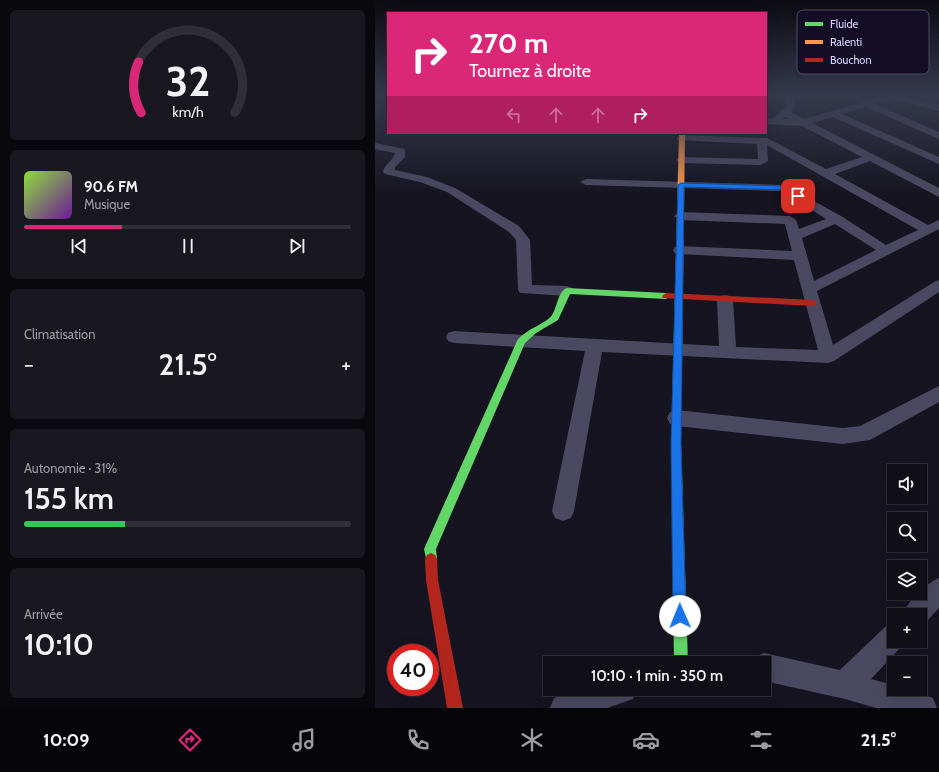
<!DOCTYPE html>
<html lang="fr">
<head>
<meta charset="utf-8">
<style>
	body { margin:0; font-family:Cabin,sans-serif; background:#191821; color:#f1f3f6; height:100vh; display:flex; flex-direction:column; font-size:15px; white-space:nowrap }
	* { box-sizing:border-box; margin:0 }
	p { font-size:13px; color:#9c9ca2 }
	.icon { flex:none; width:22px; height:22px; fill:none; stroke:currentColor; stroke-width:2; stroke-linecap:round; stroke-linejoin:round }
	.map { position:relative; flex:1; overflow:hidden }
	.panel { display:flex; flex-direction:column; gap:10px; padding:10px; background:#09080d; width:375px }
	.panel>* { flex:none }
	.hud { position:absolute; left:12px; top:12px; width:380px; height:122px; border-radius:0px; box-shadow:0 4px 16px #0002,0 0 0 1px #302f37; background:#db2777; color:#fff; overflow:hidden }
	.controls { position:absolute; left:512px; top:464px; display:grid; gap:8px }
	.controls a { display:grid; place-items:center; width:40px; height:40px; border-radius:0px; background:#100f18; box-shadow:0 4px 16px #0002,0 0 0 1px #302f37; font-size:20px }
	.speed { position:absolute; left:12px; top:644px; display:flex; gap:8px; font-size:20px; font-weight:700; text-align:center }
	.speed>* { display:grid; place-content:center; width:52px; height:52px; border-radius:50%; background:#100f18; box-shadow:0 4px 16px #0002,0 0 0 1px #302f37; line-height:1 }
	.speed .limit { border:6px solid #d22; background:#fff; color:#111 }
	.pin { position:absolute; display:grid; place-items:center; width:34px; height:34px; color:#fff; margin:-17px; border-radius:8px; box-shadow:0 2px 6px #0006 }
	.me { position:absolute; width:44px; margin:-22px; rotate:359deg; stroke-linejoin:round; filter:drop-shadow(0 0 3px #0008) }
	.turn { display:flex; align-items:center; gap:14px; height:84px; padding:0 16px; font-size:18px }
	.turn .icon { width:52px; height:52px; stroke-width:2.5 }
	.turn b { display:block; font-size:28px; line-height:34px }
	.lanes { display:flex; align-items:center; height:38px; padding:0 16px; background:#0003; justify-content:center; gap:20px; direction:ltr }
	.lanes .off { opacity:.35 }
	.big { font-size:30px; font-weight:600; line-height:1.1 }
	.panel .widget { flex:1; display:flex; flex-direction:column; justify-content:center; gap:6px; min-width:0; padding:0 14px; border-radius:6px; background:#191821 }
	.panel .dial { align-items:center; gap:0 }
	.dial svg { height:104px; overflow:visible; fill:none; stroke:#302f37; stroke-width:7; stroke-linecap:round; text-anchor:middle }
	.dial text { fill:#f1f3f6; stroke:none }
	.song { display:flex; align-items:center; gap:12px }
	.cover { width:48px; height:48px; border-radius:6px; background:linear-gradient(135deg,hsl(90 70% 55%),hsl(280 70% 35%)) }
	.played { height:4px; border-radius:2px; background:linear-gradient(90deg,#db2777 30%,#302f37 30%) }
	.keys { display:flex; justify-content:space-around; direction:ltr }
	.heat { display:flex; justify-content:space-between; align-items:center; font-size:22px; direction:ltr }
	.charge { height:6px; border-radius:3px; background:linear-gradient(90deg,#34c759 31%,#302f37 0) }
	.trip { position:absolute; left:168px; top:656px; width:228px; height:40px; border-radius:0px; background:#100f18; box-shadow:0 4px 16px #0002,0 0 0 1px #302f37; font-weight:600; line-height:40px; text-align:center }
	.menu { display:flex; height:64px; justify-content:space-around; align-items:center; background:#06060a; color:#9c9ca2 }
	.menu .icon { width:28px; height:28px }
	.menu .current { color:#db2777 }
	.menu b { font-size:18px; color:#f1f3f6 }
	main { display:flex; flex:1; min-height:0 }
	.map>svg:first-child { display:block }
	.lines { fill:none; stroke-linecap:round; stroke-linejoin:round }
	.street { fill:#4a4961; fill-rule:evenodd }
	.fast { fill:#63d668; fill-rule:evenodd }
	.slow { fill:#ff974d; fill-rule:evenodd }
	.jam { fill:#b3261e; fill-rule:evenodd }
	.route { fill:#1a73e8; stroke:#114b97 }
	.key { fill:#130e26; stroke:#4e4967; stroke-width:1 }
	.key-label { font-size:11px; fill:#d9d4ff }
</style>
</head>
<body>
<main>
<section class="panel">
<div class="widget dial"><svg viewBox="0 0 100 80">
<path d="M14 69A42 42 0 1 1 86 69"/>
<path d="M14 69A42 42 0 0 1 12 30" stroke="#db2777"/>
<text x="50" y="56" font-size="32" font-weight="700">32</text>
<text x="50" y="72" font-size="11">km/h</text>
</svg></div>
<div class="widget">
<div class="song"><i class="cover"></i><div><b>90.6 FM</b><p>Musique</p></div></div>
<div class="played"></div>
<div class="keys"><svg class="icon" aria-label="previous" viewBox="0 0 24 24"><path d="M18 5L8 12l10 7zM5 5v14"/></svg><svg class="icon" aria-label="pause" viewBox="0 0 24 24"><path d="M8 5v14M16 5v14"/></svg><svg class="icon" aria-label="next" viewBox="0 0 24 24"><path d="M6 5l10 7-10 7zM19 5v14"/></svg></div>
</div>
<div class="widget"><p>Climatisation</p>
<div class="heat"><a>−</a><b class="big">21.5°</b><a>+</a></div>
</div>
<div class="widget"><p>Autonomie · 31%</p><b class="big">155 km</b><div class="charge"></div></div>
<div class="widget"><p>Arrivée</p><b class="big">10:10</b></div>
</section>
<div class="map">
<svg width="564" height="708" viewBox="0 0 564 708">
	<rect width="100%" height="100%" fill="#161420"/>
	<g class="lines">
		<!-- street -->
		<path class="street" d="M409,96h8l3,10 -4,6 13,7 80,-23h17l38,9v6l-47,-12 -17,5 64,28v7l-73,-32 -24,7 97,43v7l-106,-47 -21,6 127,65v9l-69,-36 -35,13 93,51 11,-5v9l-122,62 16,54 101,-63 5,-2v12l-105,69 -6,2 -226,-11 -28,159 -3,7 -8,3 -8,-3 -3,-7 33,-160 -131,-8 -6,-2 -2,-4 2,-4 6,-2 265,15 -2,-46 3,-4 5,-1 5,1 3,4 3,47 82,3 -24,-90 -114,-6 -5,-1 -2,-3 2,-3 5,-1 112,5 -7,-27 -105,-4 -6,-4 6,-4 110,4 6,4 3,9 27,-10 -44,-28 -196,-6 -6,-3 6,-3 199,6 56,31 45,29 32,-15 -151,-85 1,16 -8,4 -79,-2 -5,-3 5,-3 77,2 -1,-15 -79,-4 -1,-2 5,-3 85,3 59,31 36,-12 -60,-31 -36,-2v-6l7,1 13,-13zM410,117l5,2h-8zM460,224l41,26 -62,31 -12,-43z
			M0,143l30,6v8l-10,10v3l32,7 28,11 64,38 11,14 2,45 35,1 5,2 2,3 -2,3 -5,2 -47,-3 -2,-3 -2,-50 -7,-8 -62,-40 -27,-10 -35,-8 -2,-2c2,-9 10,-11 12,-19l-20,-4z
			M564,386v16l-69,38 -27,4 -166,-18 -7,-2 -3,-6 3,-6 7,-2 166,18 17,-2z
			M564,578v30l-15,16 -4,2v-11h-18c6,-14 23,-31 37,-37z
			M519,623v18h11l-2,4 -32,34 23,6v4h12l27,9 4,10h-61l-31,-9 -81,-18v-18h-12l2,-6 10,-4 76,17 45,-43z
			M204,689h58l-4,10 -26,9h-57l4,-10z"/>
		<!-- fast -->
		<path class="fast" d="M304,285l4,3 -2,156 7,219h-14l-3,-219 4,-156z
			M192,288l99,5 4,3 -4,3 -96,-5 -12,26 -22,13 -11,10 -89,206 1,10 -2,4 -4,2 -4,-2 -3,-14 93,-208c8,-12 29,-17 35,-26 5,-7 6,-24 15,-27z"/>
		<!-- slow -->
		<path class="slow" d="M304,133h6l-2,155 -4,3 -4,-3z"/>
		<!-- jam -->
		<path class="jam" d="M291,293l147,7 4,3 -4,3 -150,-8 -1,-2z
			M56,553l4,2 2,4 1,21 25,128h-16l-21,-128 -1,-21 2,-4z"/>
	</g>
	<!-- sky -->
	<linearGradient id="sky" x2="0" y2="1"><stop stop-color="#0c0b12"/><stop offset="0.49" stop-color="#363a4e"/><stop offset="1" stop-color="#363a4e" stop-opacity="0"/></linearGradient>
	<rect width="564" height="195" fill="url(#sky)"/>
	<!-- route -->
	<path class="route" d="M306,183l104,3 16,10 -5,1 -12,-7 -100,-3 -3,257 5,172 -2,5 -4,2 -5,-2 -2,-5 -2,-172 7,-259z"/>
	<!-- legend -->
	<rect x="422" y="10" width="132" height="64" rx="6" class="key"/>
	<rect x="430" y="22" width="18" height="4" fill="#63d668"/>
	<rect x="430" y="40" width="18" height="4" fill="#ff974d"/>
	<rect x="430" y="58" width="18" height="4" fill="#b3261e"/>
	<g class="key-label">
		<text x="455" y="28">Fluide</text>
		<text x="455" y="46">Ralenti</text>
		<text x="455" y="64">Bouchon</text>
	</g>
</svg>
<div class="controls">
<a><svg class="icon" aria-label="sound" viewBox="0 0 24 24"><path d="M4 9h4l5-4v14l-5-4H4zM17 9q2 3 0 6"/></svg></a>
<a><svg class="icon" aria-label="search" viewBox="0 0 24 24"><circle cx="10" cy="10" r="6"/><path d="M15 15l6 6"/></svg></a>
<a><svg class="icon" aria-label="layers" viewBox="0 0 24 24"><path d="M12 4l9 5-9 5-9-5zM3 14l9 5 9-5"/></svg></a>
<a>+</a>
<a>−</a>
</div>
<div class="speed"><div class="limit">40</div></div>
<div class="pin" style="left:423px;top:196px;background:#d93025"><svg class="icon" aria-label="arrive" viewBox="0 0 24 24"><path d="M6 21V4h12l-3 4 3 4H6"/></svg></div>
<svg class="me" style="left:305px;top:616px" viewBox="-20 -20 40 40"><circle r="19" fill="#fff"/><path d="M0-13L10 11 0 6-10 11z" fill="#1a73e8"/></svg>
<div class="trip">10:10 · 1 min · 350 m</div>
<div class="hud">
<div class="turn"><svg class="icon" aria-label="right" viewBox="0 0 24 24"><path d="M7 20v-9h11M14 6l5 5-5 5"/></svg><div><b>270 m</b>Tournez à droite</div></div>
<div class="lanes"><svg class="icon off" aria-label="left" viewBox="0 0 24 24"><path d="M17 20v-9H6M10 6l-5 5 5 5"/></svg><svg class="icon off" aria-label="ahead" viewBox="0 0 24 24"><path d="M12 20V5M6 11l6-6 6 6"/></svg><svg class="icon off" aria-label="ahead" viewBox="0 0 24 24"><path d="M12 20V5M6 11l6-6 6 6"/></svg><svg class="icon" aria-label="right" viewBox="0 0 24 24"><path d="M7 20v-9h11M14 6l5 5-5 5"/></svg></div>
</div>
</div>
</main>
<nav class="menu">
<b>10:09</b>
<svg class="icon current" aria-label="directions" viewBox="0 0 24 24"><path d="M12 3l9 9-9 9-9-9zM9 14v-3h6M13 9l2 2-2 2"/></svg>
<svg class="icon" aria-label="music" viewBox="0 0 24 24"><path d="M9 18V5l10-2v13"/><circle cx="6" cy="18" r="3"/><circle cx="16" cy="16" r="3"/></svg>
<svg class="icon" aria-label="phone" viewBox="0 0 24 24"><path d="M5 4h4l2 5-3 2q2 4 5 5l2-3 5 2v4C11 20 4 13 5 4z"/></svg>
<svg class="icon" aria-label="climate" viewBox="0 0 24 24"><path d="M12 3v18M4 7l16 10M4 17L20 7"/></svg>
<svg class="icon" aria-label="car" viewBox="0 0 24 24"><path d="M5 17H2v-5l4-1 3-4h7l3 4 3 1v5h-3M9 17h6M6 11h13"/><circle cx="7" cy="17" r="2"/><circle cx="17" cy="17" r="2"/></svg>
<svg class="icon" aria-label="filters" viewBox="0 0 24 24"><path d="M4 7h16M4 17h16"/><circle cx="9" cy="7" r="2"/><circle cx="15" cy="17" r="2"/></svg>
<b>21.5°</b>
</nav>
</body>
</html>
